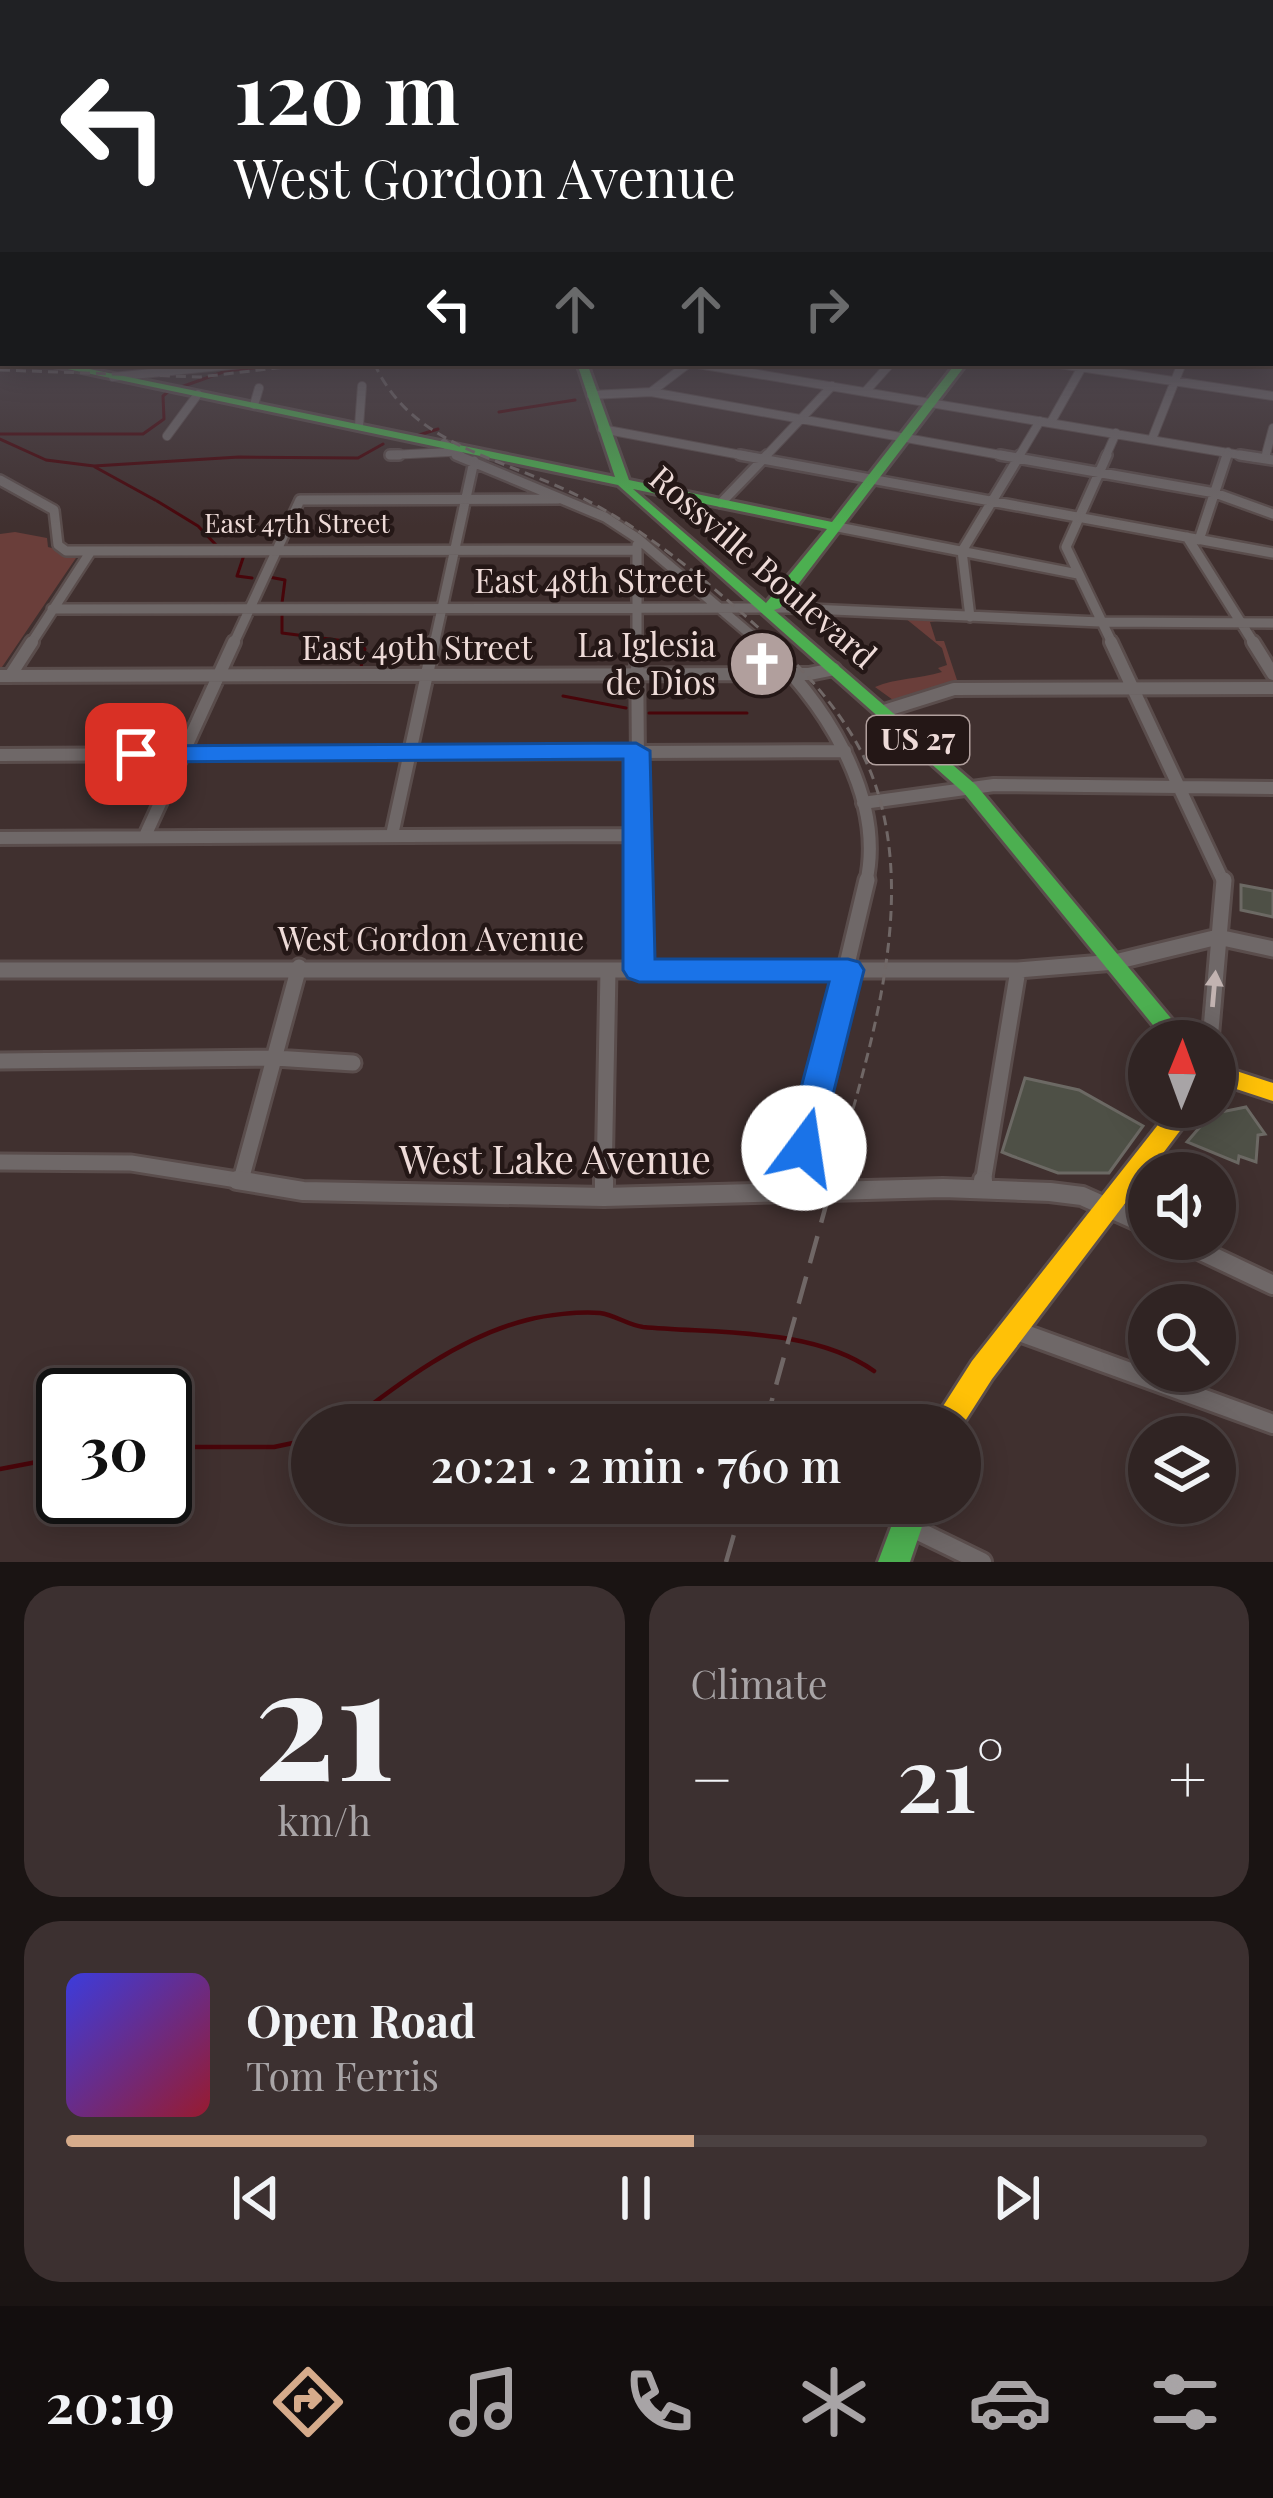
<!DOCTYPE html>
<html lang="en">
<head>
<meta charset="utf-8">
<style>
	body { margin:0; font-family:"Playfair Display",serif; background:#3c3030; color:#f1f3f6; height:100vh; display:flex; flex-direction:column; font-size:45px; white-space:nowrap }
	* { box-sizing:border-box; margin:0 }
	p { font-size:39px; color:#a8a4a6 }
	.icon { flex:none; width:66px; height:66px; fill:none; stroke:currentColor; stroke-width:2; stroke-linecap:round; stroke-linejoin:round }
	.map { position:relative; height:1562px; overflow:hidden }
	.sheet { display:flex; flex-direction:column; gap:24px; padding:24px; background:#1a1413; flex:1 }
	.sheet>* { flex:none }
	.guide { position:absolute; left:0px; top:0px; width:1275px; height:366px; box-shadow:0 6px 30px #0003,0 0 0 3px #4b4141; background:#202124; color:#fff; overflow:hidden }
	.needle { width:78px; rotate:1deg }
	.tools { position:absolute; left:1128px; top:1020px; display:grid; gap:24px }
	.tools a { display:grid; place-items:center; width:108px; height:108px; border-radius:50%; background:#302423; box-shadow:0 6px 30px #0003,0 0 0 3px #4b4141; font-size:60px }
	.speed { position:absolute; left:36px; top:1368px; display:flex; gap:24px; font-size:60px; font-weight:700; text-align:center }
	.speed>* { display:grid; place-content:center; width:156px; height:156px; border-radius:50%; background:#302423; box-shadow:0 6px 30px #0003,0 0 0 3px #4b4141; line-height:1 }
	.speed .limit { border:6px solid #111; border-radius:18px; background:#fff; color:#111 }
	.pin { position:absolute; display:grid; place-items:center; width:102px; height:102px; color:#fff; margin:-51px; border-radius:24px; box-shadow:0 6px 18px #0006 }
	.me { position:absolute; width:132px; margin:-66px; rotate:14deg; stroke-linejoin:round; filter:drop-shadow(0 0 9px #0008) }
	.turn { display:flex; align-items:center; gap:42px; height:252px; padding:0 36px; font-size:54px }
	.turn .icon { width:156px; height:156px; stroke-width:2.5 }
	.turn b { display:block; font-size:84px; line-height:102px }
	.lanes { display:flex; align-items:center; height:114px; padding:0 36px; background:#0003; justify-content:center; gap:60px; direction:ltr }
	.lanes .off { opacity:.35 }
	.big { font-size:90px; font-weight:600; line-height:1.1 }
	.sheet .tile { flex:1; display:flex; flex-direction:column; justify-content:center; gap:18px; min-width:0; padding:0 42px; border-radius:36px; background:#3c3030 }
	.sheet .dial { align-items:center; gap:0 }
	.dial b { font-size:156px; line-height:1 }
	.song { display:flex; align-items:center; gap:36px }
	.cover { width:144px; height:144px; border-radius:18px; background:linear-gradient(135deg,hsl(240 70% 55%),hsl(350 70% 35%)) }
	.played { height:12px; border-radius:6px; background:linear-gradient(90deg,#d6ab8b 55%,#4b4141 55%) }
	.keys { display:flex; justify-content:space-around; direction:ltr }
	.heat { display:flex; justify-content:space-between; align-items:center; font-size:66px; direction:ltr }
	.sheet .tiles { flex:1; display:grid; gap:24px; grid-template-columns:1fr 1fr }
	.tile:last-child { grid-column:span 2 }
	.trip { position:absolute; left:291px; top:1404px; width:690px; height:120px; border-radius:60px; background:#302423; box-shadow:0 6px 30px #0003,0 0 0 3px #4b4141; font-weight:600; line-height:120px; text-align:center }
	.tabs { display:flex; height:192px; justify-content:space-around; align-items:center; background:#130e0e; color:#a8a4a6 }
	.tabs .icon { width:84px; height:84px }
	.tabs .on { color:#d6ab8b }
	.tabs b { font-size:54px; color:#f1f3f6 }
	.map>svg:first-child { display:block }
	.green { fill:#6a3e3a }
	.lines { fill:none; stroke-linecap:round; stroke-linejoin:round }
	.stream-far1 { stroke:#48050a; stroke-width:3 }
	.stream { stroke:#48050a; stroke-width:4.5 }
	.building { fill:#4e5046; stroke:#6c6964; stroke-width:3 }
	.street-far4-casing { stroke:#5a4d4c; stroke-width:10 }
	.street-far3-casing { stroke:#5a4d4c; stroke-width:14 }
	.street-far2-casing { stroke:#5a4d4c; stroke-width:18 }
	.street-far1-casing { stroke:#5a4d4c; stroke-width:21 }
	.street-casing { stroke:#5a4d4c; stroke-width:24 }
	.fast-casing { stroke:#5a4d4c; stroke-width:6 }
	.slow-casing { stroke:#5a4d4c; stroke-width:6 }
	.street-far4 { stroke:#6f6868; stroke-width:8 }
	.street-far3 { stroke:#6f6868; stroke-width:9 }
	.street-far2 { stroke:#6f6868; stroke-width:12 }
	.street-far1 { stroke:#6f6868; stroke-width:15 }
	.street { stroke:#6f6868; stroke-width:18 }
	.fast { fill:#4caf50; fill-rule:evenodd }
	.slow { fill:#ffc107; fill-rule:evenodd }
	.rail-far1 { stroke:#706766; stroke-width:3; stroke-dasharray:10 6; stroke-linecap:butt }
	.rail { stroke:#706766; stroke-width:4.5; stroke-dasharray:28 14; stroke-linecap:butt }
	.oneway { fill:#c2b3b1 }
	.route { fill:#1a73e8; stroke:#114b97; stroke-width:3 }
	.labels { text-anchor:middle; stroke-width:9; stroke-linejoin:round; paint-order:stroke }
	.far-street-label { font-size:27px; fill:#eedbd8; stroke:#241716 }
	.shield { fill:#241716; stroke:#b1a09e; stroke-width:3 }
	.shield-label { font-size:30px; font-weight:bold; fill:#eedbd8 }
	.street-label { font-size:33px; fill:#eedbd8; stroke:#241716 }
	.poi-label { font-size:33px; fill:#eedbd8; stroke:#241716; text-anchor:end }
	.near-street-label { font-size:39px; fill:#eedbd8; stroke:#241716 }
</style>
</head>
<body>
<div class="map">
<svg width="1273" height="1562" viewBox="0 0 1273 1562">
	<rect width="100%" height="100%" fill="#40302f"/>
	<!-- green -->
	<path class="green" d="M15,532l32,6 1,9 30,8 -78,115v-136z
		M905,618l32,3 -7,1 6,19h8l14,42 -65,17 -18,-13c21,-9 44,-8 67,-15l-4,-4 9,-3 -5,-17z"/>
	<g class="lines">
		<!-- stream-far1 -->
		<path class="stream-far1" d="M181,387l45,-16 75,-8
			M499,412l76,-12
			M0,434h143l21,-15 -1,-23 6,-5
			M419,435l19,-6
			M0,439l46,21 48,6 145,-9 119,1 25,-14
			M95,467l60,33
			M157,501l41,25 19,20
			M244,555l-7,21 15,2
			M269,577l16,3 -3,23
			M282,612v21l79,10 4,6 -4,18
			M563,696l63,12
			M649,713h98"/>
		<!-- stream -->
		<path class="stream" d="M345,1425c54,-42 115,-88 182,-105 19,-5 53,-9 73,-7 15,2 28,12 43,14 74,7 169,0 231,44
			M165,1447h109l38,-8
			M0,1469l63,-12"/>
	</g>
	<!-- building -->
	<path class="building" d="M1241,885l32,6v26l-32,-7z
		M1025,1078l54,12 64,36 -34,47h-51l-46,-17 -10,-4z
		M1246,1107l19,27 -7,1 -2,27 -17,-6 -1,7 -51,-21 24,-28z"/>
	<g class="lines">
		<defs>
			<path id="street-far4" d="M692,363l566,95
				M1053,363l220,33
				M113,377l137,-14
				M651,392l366,66
				M865,392l26,-29
				M591,395l60,-3 38,-29
				M254,405l5,-17
				M1051,422l31,-55
				M359,426l3,-40
				M602,429l155,29
				M167,436l31,-42
				M1152,439l30,-76
				M444,443l19,15
				M390,455l60,-3
				M764,458l68,-72
				M1018,458l22,-37
				M1105,458l11,-25
				M1226,458l2,-6
				M1265,458l8,-30"/>
			<path id="street-far3" d="M390,455h9
				M456,455l149,62 32,21 126,107
				M740,455l533,98
				M1000,455l215,38 58,21
				M1107,455l-41,92 47,98
				M1240,455l33,5
				M0,480l54,30 4,35 8,6 570,-1
				M721,503l46,-48
				M838,527l240,47
				M1187,537l68,108
				M1199,540l28,-85
				M637,545v100
				M52,609l736,-1 312,14 173,1
				M970,617l-8,-66 58,-96
				M30,645l61,-94
				M233,645l67,-145 258,-1
				M434,645l40,-184"/>
			<path id="street-far2" d="M637,642l2,241
				M759,642c63,54 127,154 107,241
				M1111,642l113,241
				M1253,642l20,32
				M0,676l809,-2 25,-5
				M10,676l22,-34
				M884,711l70,-22 319,-1
				M0,755l845,-4
				M863,803l131,-18 279,3
				M392,835l42,-193
				M145,836l89,-194
				M0,838l638,-3"/>
			<path id="street-far1" d="M639,880v90
				M0,970h1018l97,-8 103,-25 55,12
				M1210,1041l14,-161
				M0,1061l275,-3 78,5
				M0,1162l131,1 125,20
				M241,1180l58,-213
				M604,1183l4,-213
				M795,1183l72,-303
				M983,1183l35,-213"/>
			<path id="street" d="M237,1180l66,11 301,6 339,-9 107,4 32,4 67,30
				M982,1189l1,-9
				M793,1193l3,-13
				M604,1197v-17
				M1176,1239l97,46
				M1014,1330l259,94
				M908,1526l74,36"/>
			<path id="fast" d="M39,363h21l555,114 -38,-114h10l42,117 203,42 124,-159h11l-187,245 -6,2 202,175 214,256h-24l-202,-248 -346,-308zM633,489l194,40 -61,74z
				M900,1503h30l-20,59h-32z"/>
			<path id="slow" d="M0,351l3,1v6l-3,-1z
				M1215,1064l58,19v18l-58,-19z
				M1172,1107h26l-206,272 -32,50v-4h-29l41,-64z"/>
		</defs>
		<!-- street-far4 casing -->
		<use href="#street-far4" class="street-far4-casing"/>
		<!-- street-far3 casing -->
		<use href="#street-far3" class="street-far3-casing"/>
		<!-- street-far2 casing -->
		<use href="#street-far2" class="street-far2-casing"/>
		<!-- street-far1 casing -->
		<use href="#street-far1" class="street-far1-casing"/>
		<!-- street casing -->
		<use href="#street" class="street-casing"/>
		<!-- fast casing -->
		<use href="#fast" class="fast-casing"/>
		<!-- slow casing -->
		<use href="#slow" class="slow-casing"/>
		<!-- street-far4 -->
		<use href="#street-far4" class="street-far4"/>
		<!-- street-far3 -->
		<use href="#street-far3" class="street-far3"/>
		<!-- street-far2 -->
		<use href="#street-far2" class="street-far2"/>
		<!-- street-far1 -->
		<use href="#street-far1" class="street-far1"/>
		<!-- street -->
		<use href="#street" class="street"/>
		<!-- fast -->
		<use href="#fast" class="fast"/>
		<!-- slow -->
		<use href="#slow" class="slow"/>
		<!-- rail-far1 -->
		<path class="rail-far1" d="M374,363c36,79 118,93 190,126 67,31 124,76 178,124 58,51 118,111 138,187 34,124 -15,264 -48,383
			M0,370l200,7 119,-14"/>
		<!-- rail -->
		<path class="rail" d="M765,1425l68,-245
			M726,1562l17,-59"/>
	</g>
	<!-- one-way arrows -->
	<defs><path id="oneway-solid" d="M-6-.8H1V-3.2L6.5 0L1 3.2V.8H-6Z" transform="scale(3)"/></defs>
	<use class="oneway" href="#oneway-solid" transform="translate(1214 989) rotate(-85)"/>
	<!-- sky -->
	<linearGradient id="sky" x2="0" y2="1"><stop stop-color="#231a1a"/><stop offset="0.59" stop-color="#534e58"/><stop offset="1" stop-color="#534e58" stop-opacity="0"/></linearGradient>
	<rect width="1273" height="526" fill="url(#sky)"/>
	<!-- route -->
	<path class="route" d="M636,743l14,8 5,208h193l11,3 5,8 -47,189 -13,5 -13,-5 -6,-11 44,-166h-190l-11,-4 -5,-8v-211l-487,3 -13,-8 13,-8z"/>
	<!-- icons -->
	<defs>
		<symbol id="church-disc" viewBox="-11 -11 22 22"><circle r="9.5" fill="#b19f9d" stroke="#241716"/><path d="M-1.2-6h2.4v3.5h3.3v2.4h-3.3V6h-2.4V-.1h-3.3v-2.4h3.3Z" fill="#fff"/></symbol>
	</defs>
	<g fill-rule="evenodd">
		<use href="#church-disc" x="724" y="626" width="76" height="76"/>
	</g>
	<g class="labels">
		<!-- far-street labels -->
		<g class="far-street-label">
			<text x="297" y="533">East 47th Street</text>
		</g>
		<!-- shield labels -->
		<rect class="shield" x="867" y="716" width="102" height="48" rx="9"/>
		<g class="shield-label">
			<text x="918" y="750">US 27</text>
		</g>
		<!-- street labels -->
		<g class="street-label">
			<text transform="translate(763 567) rotate(41)" y="12">Rossville Boulevard</text>
			<text x="590" y="593">East 48th Street</text>
			<text x="417" y="660">East 49th Street</text>
			<text x="431" y="951">West Gordon Avenue</text>
		</g>
		<!-- poi labels -->
		<g class="poi-label">
			<text x="716" y="657">La Iglesia<tspan x="716" dy="38">de Dios</tspan></text>
		</g>
		<!-- near-street labels -->
		<g class="near-street-label">
			<text x="555" y="1174">West Lake Avenue</text>
		</g>
	</g>
</svg>
<div class="tools">
<a><svg class="needle" viewBox="-14 -14 28 28"><path d="M0-13l5 13h-10z" fill="#e53935"/><path d="M0 13l5-13h-10z" fill="#a8a4a6"/></svg></a>
<a><svg class="icon" aria-label="sound" viewBox="0 0 24 24"><path d="M4 9h4l5-4v14l-5-4H4zM17 9q2 3 0 6"/></svg></a>
<a><svg class="icon" aria-label="search" viewBox="0 0 24 24"><circle cx="10" cy="10" r="6"/><path d="M15 15l6 6"/></svg></a>
<a><svg class="icon" aria-label="layers" viewBox="0 0 24 24"><path d="M12 4l9 5-9 5-9-5zM3 14l9 5 9-5"/></svg></a>
</div>
<div class="speed"><div class="limit">30</div></div>
<div class="pin" style="left:136px;top:754px;background:#d93025"><svg class="icon" aria-label="arrive" viewBox="0 0 24 24"><path d="M6 21V4h12l-3 4 3 4H6"/></svg></div>
<svg class="me" style="left:804px;top:1148px" viewBox="-20 -20 40 40"><circle r="19" fill="#fff"/><path d="M0-13L10 11 0 6-10 11z" fill="#1a73e8"/></svg>
<div class="trip">20:21 · 2 min · 760 m</div>
<div class="guide">
<div class="turn"><svg class="icon" aria-label="left" viewBox="0 0 24 24"><path d="M17 20v-9H6M10 6l-5 5 5 5"/></svg><div><b>120 m</b>West Gordon Avenue</div></div>
<div class="lanes"><svg class="icon" aria-label="left" viewBox="0 0 24 24"><path d="M17 20v-9H6M10 6l-5 5 5 5"/></svg><svg class="icon off" aria-label="ahead" viewBox="0 0 24 24"><path d="M12 20V5M6 11l6-6 6 6"/></svg><svg class="icon off" aria-label="ahead" viewBox="0 0 24 24"><path d="M12 20V5M6 11l6-6 6 6"/></svg><svg class="icon off" aria-label="right" viewBox="0 0 24 24"><path d="M7 20v-9h11M14 6l5 5-5 5"/></svg></div>
</div>
</div>
<section class="sheet">
<div class="tiles">
<div class="tile dial"><b>21</b><p>km/h</p></div>
<div class="tile"><p>Climate</p>
<div class="heat"><a>−</a><b class="big">21°</b><a>+</a></div>
</div>
<div class="tile">
<div class="song"><i class="cover"></i><div><b>Open Road</b><p>Tom Ferris</p></div></div>
<div class="played"></div>
<div class="keys"><svg class="icon" aria-label="previous" viewBox="0 0 24 24"><path d="M18 5L8 12l10 7zM5 5v14"/></svg><svg class="icon" aria-label="pause" viewBox="0 0 24 24"><path d="M8 5v14M16 5v14"/></svg><svg class="icon" aria-label="next" viewBox="0 0 24 24"><path d="M6 5l10 7-10 7zM19 5v14"/></svg></div>
</div>
</div>
</section>
<nav class="tabs">
<b>20:19</b>
<svg class="icon on" aria-label="directions" viewBox="0 0 24 24"><path d="M12 3l9 9-9 9-9-9zM9 14v-3h6M13 9l2 2-2 2"/></svg>
<svg class="icon" aria-label="music" viewBox="0 0 24 24"><path d="M9 18V5l10-2v13"/><circle cx="6" cy="18" r="3"/><circle cx="16" cy="16" r="3"/></svg>
<svg class="icon" aria-label="phone" viewBox="0 0 24 24"><path d="M5 4h4l2 5-3 2q2 4 5 5l2-3 5 2v4C11 20 4 13 5 4z"/></svg>
<svg class="icon" aria-label="climate" viewBox="0 0 24 24"><path d="M12 3v18M4 7l16 10M4 17L20 7"/></svg>
<svg class="icon" aria-label="car" viewBox="0 0 24 24"><path d="M5 17H2v-5l4-1 3-4h7l3 4 3 1v5h-3M9 17h6M6 11h13"/><circle cx="7" cy="17" r="2"/><circle cx="17" cy="17" r="2"/></svg>
<svg class="icon" aria-label="filters" viewBox="0 0 24 24"><path d="M4 7h16M4 17h16"/><circle cx="9" cy="7" r="2"/><circle cx="15" cy="17" r="2"/></svg>
</nav>
</body>
</html>
